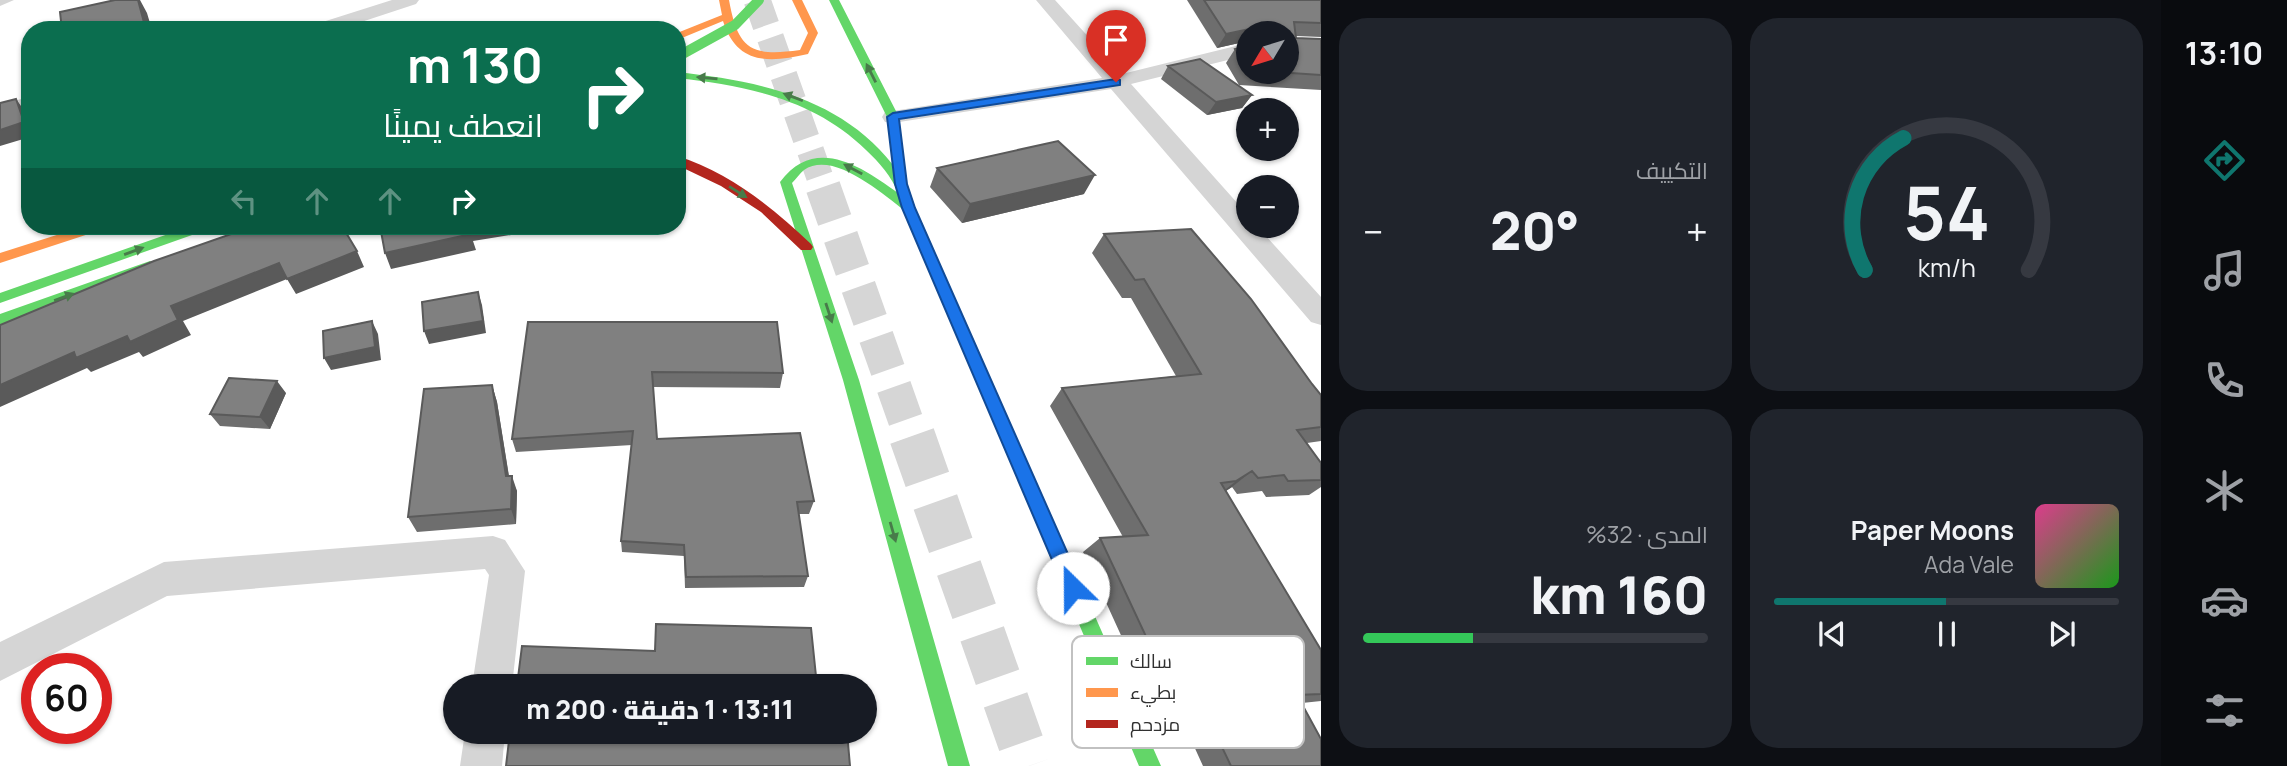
<!DOCTYPE html>
<html lang="ar">
<head>
<meta charset="utf-8">
<style>
	body { margin:0; font-family:Manrope,Cairo,sans-serif; background:#20242c; color:#f1f3f6; direction:rtl; height:100vh; display:flex; flex-direction:column; font-size:26px; white-space:nowrap }
	* { box-sizing:border-box; margin:0 }
	p { font-size:23px; color:#9ea1a6 }
	.icon { flex:none; width:38px; height:38px; fill:none; stroke:currentColor; stroke-width:2; stroke-linecap:round; stroke-linejoin:round }
	.map { position:relative; flex:1; overflow:hidden; direction:ltr }
	.panel { display:flex; flex-direction:column; gap:18px; padding:18px; background:#0d0f14; width:840px }
	.panel>* { flex:none }
	.banner { position:absolute; left:21px; top:21px; width:665px; height:214px; border-radius:28px; box-shadow:0 2px 5px #0004; direction:rtl; background:#0b6e4f; color:#fff; overflow:hidden }
	.needle { width:46px; rotate:232deg }
	.tools { position:absolute; left:1236px; top:21px; display:grid; gap:14px }
	.tools a { display:grid; place-items:center; width:63px; height:63px; border-radius:50%; background:#171b24; box-shadow:0 2px 5px #0004; font-size:35px }
	.speed { position:absolute; left:21px; top:653px; display:flex; gap:14px; font-size:35px; font-weight:700; text-align:center }
	.speed>* { display:grid; place-content:center; width:91px; height:91px; border-radius:50%; background:#171b24; box-shadow:0 2px 5px #0004; line-height:1 }
	.speed .limit { border:10px solid #d22; background:#fff; color:#111 }
	.pin { position:absolute; display:grid; place-items:center; width:60px; height:60px; color:#fff; margin:-72px -30px; border-radius:50% 50% 50% 0; rotate:-45deg; box-shadow:0 0 7px #0007 }
	.pin .icon { rotate:45deg }
	.me { position:absolute; width:77px; margin:-38px; rotate:337deg; stroke-linejoin:round; filter:drop-shadow(0 0 5px #0008) }
	.turn { display:flex; align-items:center; gap:24px; height:147px; padding:0 28px; font-size:32px }
	.turn .icon { width:91px; height:91px; stroke-width:2.5 }
	.turn b { display:block; font-size:49px; line-height:60px }
	.lanes { display:flex; align-items:center; height:66px; padding:0 28px; background:#0003; justify-content:center; gap:35px; direction:ltr }
	.lanes .off { opacity:.35 }
	.big { font-size:52px; font-weight:800; line-height:1.1 }
	.panel .widget { flex:1; display:flex; flex-direction:column; justify-content:center; gap:10px; min-width:0; padding:0 24px; border-radius:28px; background:#20242c }
	.panel .dial { align-items:center; gap:0 }
	.dial svg { height:182px; overflow:visible; fill:none; stroke:#363941; stroke-width:7; stroke-linecap:round; text-anchor:middle }
	.dial text { fill:#f1f3f6; stroke:none }
	.song { display:flex; align-items:center; gap:21px }
	.cover { width:84px; height:84px; border-radius:10px; background:linear-gradient(135deg,hsl(330 70% 55%),hsl(120 70% 35%)) }
	.played { height:7px; border-radius:4px; background:linear-gradient(90deg,#0f766e 50%,#363941 50%) }
	.keys { display:flex; justify-content:space-around; direction:ltr }
	.heat { display:flex; justify-content:space-between; align-items:center; font-size:38px; direction:ltr }
	.charge { height:10px; border-radius:5px; background:linear-gradient(90deg,#34c759 32%,#363941 0) }
	.panel .tiles { flex:1; display:grid; gap:18px; grid-template-columns:repeat(2,1fr) }
	.trip { position:absolute; left:443px; top:674px; width:434px; height:70px; border-radius:35px; background:#171b24; box-shadow:0 2px 5px #0004; font-weight:800; line-height:70px; text-align:center; direction:rtl }
	main { display:flex; flex:1; min-height:0 }
	.dock { display:flex; flex-direction:column; width:126px; justify-content:space-around; align-items:center; background:#090b0e; color:#9ea1a6 }
	.dock .icon { width:49px; height:49px }
	.dock .selected { color:#0f766e }
	.dock b { font-size:32px; color:#f1f3f6 }
	.map>svg:first-child { display:block }
	.lines { fill:none; stroke-linecap:round; stroke-linejoin:round }
	.primary-tunnel-far2 { stroke:#d6d6d6; stroke-width:27; stroke-dasharray:27 13; stroke-linecap:butt }
	.primary-tunnel-far1 { stroke:#d6d6d6; stroke-width:35; stroke-dasharray:35 18; stroke-linecap:butt }
	.primary-tunnel { stroke:#d6d6d6; stroke-width:46; stroke-dasharray:46 24; stroke-linecap:butt }
	.street { fill:#d5d5d5; fill-rule:evenodd }
	.fast { fill:#63d668; fill-rule:evenodd }
	.slow { fill:#ff974d; fill-rule:evenodd }
	.jam { fill:#b3261e; fill-rule:evenodd }
	.fast-bridge { stroke:#63d668; stroke-width:10 }
	.wall { fill:#6e6e6e }
	.shaded-wall { fill:#5a5a5a }
	.building { fill:#808080; stroke:#5a5a5a; stroke-width:2 }
	.oneway { fill:#487b4a }
	.route { fill:#1a73e8; stroke:#114b97; stroke-width:2 }
	.key { fill:#fff; stroke:#c1c1c1; stroke-width:2 }
	.key-label { font-size:19px; fill:#313131 }
</style>
</head>
<body>
<main>
<nav class="dock">
<b>13:10</b>
<svg class="icon selected" aria-label="directions" viewBox="0 0 24 24"><path d="M12 3l9 9-9 9-9-9zM9 14v-3h6M13 9l2 2-2 2"/></svg>
<svg class="icon" aria-label="music" viewBox="0 0 24 24"><path d="M9 18V5l10-2v13"/><circle cx="6" cy="18" r="3"/><circle cx="16" cy="16" r="3"/></svg>
<svg class="icon" aria-label="phone" viewBox="0 0 24 24"><path d="M5 4h4l2 5-3 2q2 4 5 5l2-3 5 2v4C11 20 4 13 5 4z"/></svg>
<svg class="icon" aria-label="climate" viewBox="0 0 24 24"><path d="M12 3v18M4 7l16 10M4 17L20 7"/></svg>
<svg class="icon" aria-label="car" viewBox="0 0 24 24"><path d="M5 17H2v-5l4-1 3-4h7l3 4 3 1v5h-3M9 17h6M6 11h13"/><circle cx="7" cy="17" r="2"/><circle cx="17" cy="17" r="2"/></svg>
<svg class="icon" aria-label="filters" viewBox="0 0 24 24"><path d="M4 7h16M4 17h16"/><circle cx="9" cy="7" r="2"/><circle cx="15" cy="17" r="2"/></svg>
</nav>
<section class="panel">
<div class="tiles">
<div class="widget dial"><svg viewBox="0 0 100 80">
<path d="M14 69A42 42 0 1 1 86 69"/>
<path d="M14 69A42 42 0 0 1 31 11" stroke="#0f766e"/>
<text x="50" y="56" font-size="32" font-weight="700">54</text>
<text x="50" y="72" font-size="11">km/h</text>
</svg></div>
<div class="widget"><p>التكييف</p>
<div class="heat"><a>−</a><b class="big">20°</b><a>+</a></div>
</div>
<div class="widget">
<div class="song"><i class="cover"></i><div><b>Paper Moons</b><p>Ada Vale</p></div></div>
<div class="played"></div>
<div class="keys"><svg class="icon" aria-label="previous" viewBox="0 0 24 24"><path d="M18 5L8 12l10 7zM5 5v14"/></svg><svg class="icon" aria-label="pause" viewBox="0 0 24 24"><path d="M8 5v14M16 5v14"/></svg><svg class="icon" aria-label="next" viewBox="0 0 24 24"><path d="M6 5l10 7-10 7zM19 5v14"/></svg></div>
</div>
<div class="widget"><p>المدى · 32%</p><b class="big">160 km</b><div class="charge"></div></div>
</div>
</section>
<div class="map">
<svg width="1321" height="766" viewBox="0 0 1321 766">
	<rect width="100%" height="100%" fill="#fff"/>
	<g class="lines">
		<!-- primary-tunnel-far2 -->
		<path class="primary-tunnel-far2" d="M757,0l67,189"/>
		<!-- primary-tunnel-far1 -->
		<path class="primary-tunnel-far1" d="M823,187l89,251"/>
		<!-- primary-tunnel -->
		<path class="primary-tunnel" d="M912,436l117,330"/>
		<!-- street -->
		<path class="street" d="M0,0h14l-14,6z
			M392,0h27l-3,4 -79,26h-29l2,-4z
			M1036,0h19l67,74 126,-31v12l-117,29 117,131v11h9l64,71v28l-10,-3 -200,-233 -218,34 -8,-1 -3,-5 3,-5 8,-1 209,-33z
			M30,97v12l-30,7v-12z
			M493,536l12,4 20,31 -13,115h-40l17,-111 -4,-6 -318,27 -167,85v-39l164,-80z
			M465,732h40l-3,34h-42z"/>
		<!-- fast -->
		<path class="fast" d="M829,0h10l60,117 8,67 8,24 246,558h-22l-235,-556c-23,-17 -71,-60 -100,-40 -4,3 -8,9 -12,13l67,197 111,386h-22l-105,-386 -63,-198c35,-47 81,-16 118,11 -6,-16 -19,-31 -32,-43 -52,-51 -119,-64 -189,-72v-6c81,9 163,25 216,93l-6,-48z
			M191,226h20l-2,3 -209,74v-10z
			M150,261l7,5 -2,3 -155,56v-11z"/>
		<!-- slow -->
		<path class="slow" d="M719,0h10c9,49 21,57 71,50l8,-17 -16,-33h10l16,33 -10,21c-39,9 -71,11 -85,-33l-46,19v-7l45,-18z
			M85,226h21l-2,3 -104,34v-10z"/>
		<!-- jam -->
		<path class="jam" d="M677,156c52,16 95,51 134,88l2,3 -2,3h-10l-40,-38 -40,-26 -44,-21z"/>
		<!-- fast-bridge -->
		<path class="fast-bridge" d="M677,57l58,-32 24,-25"/>
	</g>
	<!-- wall -->
	<path class="wall" d="M1187,0h134v37l-25,-1v2l25,1v51l-82,-5 -13,-22 9,-14 13,-4v27h38v-39h-38v8l-31,7z
		M1168,66l84,29 -10,13 -35,7 -46,-36z
		M937,168l147,26 -122,29 -32,-36z
		M1104,234l208,150 9,11v46l-14,2 14,20v24l-12,8 -43,2 -4,-6 -25,3 -5,-7 -6,4 95,203v7l-19,2 19,63h-118l-25,-55 -22,1 -73,-160 17,-14 23,-1 -73,-131 12,-18 114,-12 -45,-78h-9l-30,-45z
		M528,322l255,51 -3,15 -127,-1 4,52 157,62 -5,13h-10l9,62 -4,11 -119,1 -1,-32 -62,-4 -1,-11 11,-96 -116,7 -4,-13z
		M492,385l5,17 12,74 8,15 -1,33 -99,8 -9,-15z
		M286,393l-16,36 -50,-3 -10,-12z"/>
	<!-- shaded-wall -->
	<path class="shaded-wall" d="M138,0h2l7,13 5,17h-6z
		M1259,27l-4,6h-7v8l-31,7 9,-14z
		M1252,95l-10,13 -35,7 9,-13z
		M16,99l10,14 4,10v14l-30,9v-16z
		M1095,175l-11,19 -122,29 8,-19z
		M469,226h98l-94,15 3,9 -85,19 -6,-16z
		M357,251l7,16 -68,27 -9,-15 -104,42 8,14 -48,22 -4,-5 -48,20 -4,-4 -87,39v-22l171,-79 108,-43z
		M478,292l4,13 4,28 -57,11 -5,-13z
		M372,321l6,13 3,26 -50,10 -7,-12z
		M277,381l9,12 -16,36 -10,-12z
		M492,385l5,17 14,88 1,-14 5,15 -1,33 -5,-15z
		M1252,471l-20,16 -16,10 20,-16z"/>
	<!-- building -->
	<path class="building" d="M115,0h23l8,30h-84l-2,-18z
		M1204,0h117v23l-27,-1 2,16 25,1v36l-45,-3h10v-39h-27v-6l-33,7z
		M1248,45v23l-13,-19z
		M1200,59l52,36 -36,7 -48,-36z
		M16,99l8,23 -24,8v-27z
		M1058,141l37,34 -125,29 -33,-36z
		M254,226h88l15,25 -70,28 -8,-16 -108,43 7,14 -48,22 -3,-6 -51,22 -2,-6 -74,33v-60l154,-64z
		M380,226h89l2,8 -86,19z
		M1191,229l60,70 61,85 9,11v32l-24,3 24,33v17l-33,1 -4,-6 -26,3 -6,-7 -16,10 -15,2 100,167v44l-24,1 24,44v27h-90l-31,-65 -23,2 -77,-165 48,-3 -86,-147 139,-14 -57,-95 -9,1 -31,-46z
		M478,292l5,29 -59,10 -2,-29z
		M372,321l3,26 -51,11 -1,-27z
		M528,322h249l6,51 -131,-1 5,67 143,-6 14,68 -17,1 11,74 -122,1 -2,-32 -63,-4 12,-110 -121,8z
		M229,378l48,3 -17,36 -50,-3z
		M492,385l14,91h6l-1,33 -103,8 16,-128z
		M656,624l155,4 6,58h-300l5,-40 133,5z
		M510,732h337l3,34h-344z"/>
	<!-- one-way arrows -->
	<defs><path id="oneway-solid" d="M-6-.8H1V-3.2L6.5 0L1 3.2V.8H-6Z" transform="scale(1.75)"/></defs>
	<g class="oneway">
		<use href="#oneway-solid" transform="translate(871 73) rotate(-117)"/>
		<use href="#oneway-solid" transform="translate(707 78) rotate(-175)"/>
		<use href="#oneway-solid" transform="translate(793 97) rotate(-159)"/>
		<use href="#oneway-solid" transform="translate(853 169) rotate(-152)"/>
		<use href="#oneway-solid" transform="translate(738 192) rotate(32)"/>
		<use href="#oneway-solid" transform="translate(134 251) rotate(-20)"/>
		<use href="#oneway-solid" transform="translate(64 297) rotate(-20)"/>
		<use href="#oneway-solid" transform="translate(829 313) rotate(72)"/>
		<use href="#oneway-solid" transform="translate(893 532) rotate(74)"/>
	</g>
	<!-- route -->
	<path class="route" d="M1116,79l4,1v5l-221,34 8,65 8,24 168,380 -3,7 -7,3 -6,-3 -165,-387 -7,-24 -8,-67 6,-4z"/>
	<!-- legend -->
	<rect x="1072" y="636" width="232" height="112" rx="10" class="key"/>
	<rect x="1086" y="657" width="32" height="8" fill="#63d668"/>
	<rect x="1086" y="688" width="32" height="9" fill="#ff974d"/>
	<rect x="1086" y="720" width="32" height="8" fill="#b3261e"/>
	<g class="key-label">
		<text x="1130" y="668">سالك</text>
		<text x="1130" y="699">بطيء</text>
		<text x="1130" y="731">مزدحم</text>
	</g>
</svg>
<div class="tools">
<a><svg class="needle" viewBox="-14 -14 28 28"><path d="M0-13l5 13h-10z" fill="#e53935"/><path d="M0 13l5-13h-10z" fill="#9ea1a6"/></svg></a>
<a>+</a>
<a>−</a>
</div>
<div class="speed"><div class="limit">60</div></div>
<div class="pin" style="left:1116px;top:82px;background:#d93025"><svg class="icon" aria-label="arrive" viewBox="0 0 24 24"><path d="M6 21V4h12l-3 4 3 4H6"/></svg></div>
<svg class="me" style="left:1073px;top:588px" viewBox="-20 -20 40 40"><circle r="19" fill="#fff"/><path d="M0-13L10 11 0 6-10 11z" fill="#1a73e8"/></svg>
<div class="trip">13:11 · 1 دقيقة · 200 m</div>
<div class="banner">
<div class="turn"><svg class="icon" aria-label="right" viewBox="0 0 24 24"><path d="M7 20v-9h11M14 6l5 5-5 5"/></svg><div><b>130 m</b>انعطف يمينًا</div></div>
<div class="lanes"><svg class="icon off" aria-label="left" viewBox="0 0 24 24"><path d="M17 20v-9H6M10 6l-5 5 5 5"/></svg><svg class="icon off" aria-label="ahead" viewBox="0 0 24 24"><path d="M12 20V5M6 11l6-6 6 6"/></svg><svg class="icon off" aria-label="ahead" viewBox="0 0 24 24"><path d="M12 20V5M6 11l6-6 6 6"/></svg><svg class="icon" aria-label="right" viewBox="0 0 24 24"><path d="M7 20v-9h11M14 6l5 5-5 5"/></svg></div>
</div>
</div>
</main>
</body>
</html>
